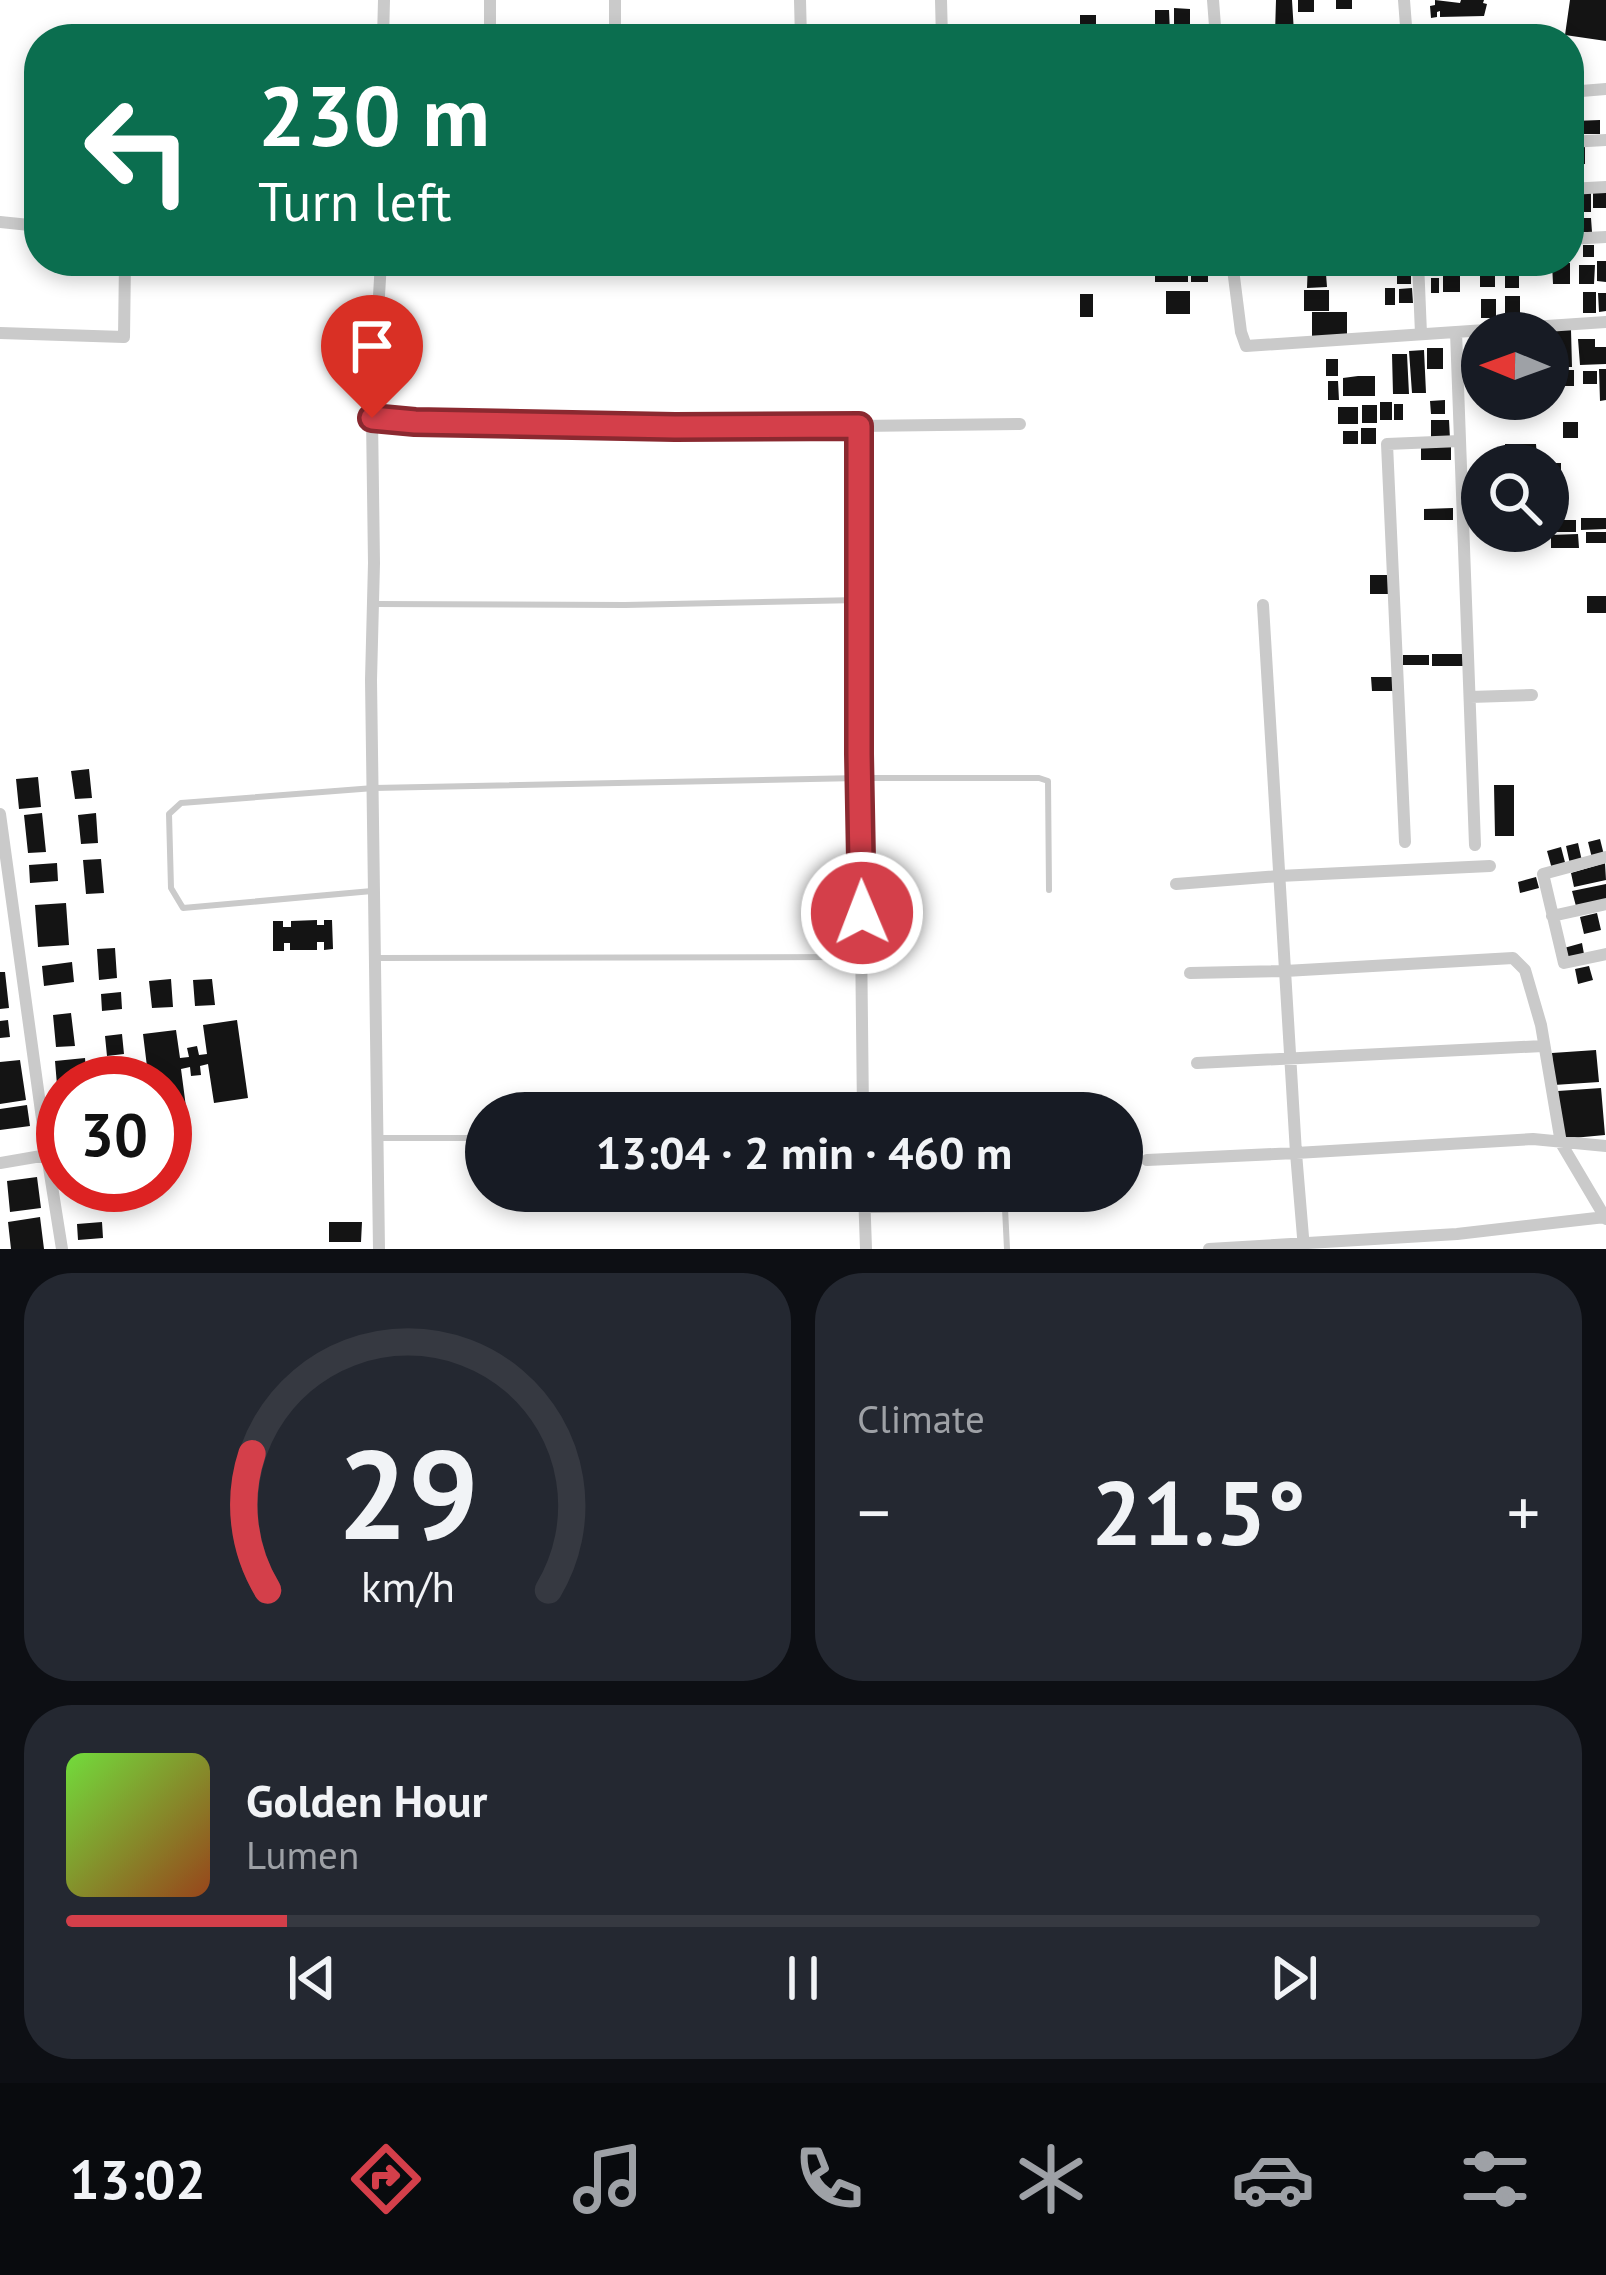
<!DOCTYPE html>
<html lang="en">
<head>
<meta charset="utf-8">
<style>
	body { margin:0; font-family:"PT Sans",sans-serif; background:#242831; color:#f1f3f6; height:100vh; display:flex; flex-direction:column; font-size:45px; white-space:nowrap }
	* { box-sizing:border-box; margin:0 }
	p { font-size:39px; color:#9ea1a6 }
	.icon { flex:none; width:66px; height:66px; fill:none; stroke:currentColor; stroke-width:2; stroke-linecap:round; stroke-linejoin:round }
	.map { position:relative; height:1249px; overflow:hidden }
	.details { display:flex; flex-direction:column; gap:24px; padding:24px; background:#0d0f14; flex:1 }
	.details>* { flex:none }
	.guide { position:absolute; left:24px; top:24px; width:1560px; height:252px; border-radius:48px; box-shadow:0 6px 18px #0003; background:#0b6e4f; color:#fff; overflow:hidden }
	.needle { width:78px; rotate:271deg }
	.tools { position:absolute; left:1461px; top:312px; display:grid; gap:24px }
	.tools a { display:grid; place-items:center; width:108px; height:108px; border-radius:50%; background:#171b24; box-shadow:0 6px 18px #0003; font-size:60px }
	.speed { position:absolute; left:36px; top:1056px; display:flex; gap:24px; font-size:60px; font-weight:700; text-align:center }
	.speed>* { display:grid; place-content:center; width:156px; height:156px; border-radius:50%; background:#171b24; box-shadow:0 6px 18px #0003; line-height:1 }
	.speed .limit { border:18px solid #d22; background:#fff; color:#111 }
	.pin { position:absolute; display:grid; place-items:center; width:102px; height:102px; color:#fff; margin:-123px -51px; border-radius:50% 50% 50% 0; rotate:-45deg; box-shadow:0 0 12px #0007 }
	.pin .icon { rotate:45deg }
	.me { position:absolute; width:132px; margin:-66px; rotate:359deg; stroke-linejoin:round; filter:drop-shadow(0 0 9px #0008) }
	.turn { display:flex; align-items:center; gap:42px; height:252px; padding:0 36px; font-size:54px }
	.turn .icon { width:156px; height:156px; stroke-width:2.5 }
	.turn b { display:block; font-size:84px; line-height:102px }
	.big { font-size:90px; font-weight:700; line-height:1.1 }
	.details .widget { flex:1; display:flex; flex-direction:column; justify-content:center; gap:18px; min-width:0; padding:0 42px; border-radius:48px; background:#242831 }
	.details .dial { align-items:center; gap:0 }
	.dial svg { height:312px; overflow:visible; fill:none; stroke:#363941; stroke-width:7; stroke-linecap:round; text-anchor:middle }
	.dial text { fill:#f1f3f6; stroke:none }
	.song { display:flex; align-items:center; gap:36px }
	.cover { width:144px; height:144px; border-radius:18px; background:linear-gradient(135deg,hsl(100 70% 55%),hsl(20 70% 35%)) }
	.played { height:12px; border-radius:6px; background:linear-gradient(90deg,#d43f4a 15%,#363941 15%) }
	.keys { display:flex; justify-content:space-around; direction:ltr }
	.heat { display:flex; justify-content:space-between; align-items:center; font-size:66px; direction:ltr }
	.details .tiles { flex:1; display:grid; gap:24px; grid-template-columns:1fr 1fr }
	.widget:last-child { grid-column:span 2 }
	.trip { position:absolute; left:465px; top:1092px; width:678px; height:120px; border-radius:60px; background:#171b24; box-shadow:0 6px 18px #0003; font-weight:700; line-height:120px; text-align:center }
	.menu { display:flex; height:192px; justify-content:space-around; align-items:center; background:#090b0e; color:#9ea1a6 }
	.menu .icon { width:84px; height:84px }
	.menu .active { color:#d43f4a }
	.menu b { font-size:54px; color:#f1f3f6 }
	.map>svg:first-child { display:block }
	.building { fill:#141414 }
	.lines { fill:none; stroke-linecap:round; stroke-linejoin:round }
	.lane { stroke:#cacaca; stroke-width:6 }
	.street { stroke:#cacaca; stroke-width:12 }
	.route-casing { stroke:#8a2930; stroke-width:30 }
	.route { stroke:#d43f4a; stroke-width:21 }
</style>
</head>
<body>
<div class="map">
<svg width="1606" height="1249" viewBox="0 0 1606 1249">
	<rect width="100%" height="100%" fill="#fff"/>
	<!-- building -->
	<path class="building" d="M1276,0h16l2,33h-19z
		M1298,0h16v12h-16z
		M1336,0h16v9h-16z
		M1435,0l25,3 1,-3h23l-1,3 4,1 -3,12 -44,1v-6l-3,1v5l-6,1 -1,-12 5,-1z
		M1570,0h36v41l-41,-6z
		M1174,8l16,1v26h-16z
		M1155,10h14l1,23h-15z
		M1080,15h16v24h-16z
		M1600,120v14h-25l-1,-13z
		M1571,145h14v19l-14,1z
		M1576,193h15v19h-15z
		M1593,193h13v15h-13z
		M1579,218h12l1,14h-13z
		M1583,245h11v12h-11z
		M1155,261h33v21h-33z
		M1191,261h17v21h-17z
		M1308,261h17l2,26 -20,1z
		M1397,261l14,2v21h-14z
		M1441,261h19v10h-19z
		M1597,261h9v21l-9,-1z
		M1552,263h18v21h-17z
		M1579,265h16l-1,19h-15z
		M1505,271h14v17h-14z
		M1480,273h15v14h-15z
		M1443,275h17v17h-17z
		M1431,278h8v15h-8z
		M1385,288h10v17h-10z
		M1412,288l1,15h-14v-14z
		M1304,290h25v21h-25z
		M1166,291h24v23h-24z
		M1583,292h13v21h-13z
		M1598,293h8v18l-7,1z
		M1080,294h13v23h-13z
		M1505,296h15v21h-15z
		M1481,299h15v19h-15z
		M1312,312h35v24h-35z
		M1555,330h16l1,37h-15z
		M1578,339h17v8h11v17l-26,1z
		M1427,348h16v21h-16z
		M1424,350l2,43h-14l-3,-42z
		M1392,354h15l2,40h-16z
		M1326,359h12v17h-12z
		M1599,369h7v31l-6,1z
		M1558,370h16v16h-16z
		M1583,371h14v13h-14z
		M1358,376h17v20h-32v-18z
		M1328,381h10l1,19h-11z
		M1445,400v14h-14l-1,-13z
		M1380,402h12v18h-12z
		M1394,404h9v16h-9z
		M1504,404h28v12h-28z
		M1362,405h15v18h-15z
		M1338,407h20v17h-20z
		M1431,420h18l1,19h-19z
		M1563,422h15v16h-15z
		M1361,428h15v16h-15z
		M1343,431h15v13h-15z
		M1505,444h31l1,13h-32z
		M1421,447h30v13h-30z
		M1548,463h13v16h-13z
		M1453,508v12h-29v-11z
		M1581,518h25v11l-25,1z
		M1549,520h27v12h-27z
		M1586,532h20v11h-20z
		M1578,534l1,14h-28v-13z
		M1370,575h19v19h-19z
		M1587,596h19v17h-19z
		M1432,654h32v12h-32z
		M1403,655h26v10h-26z
		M1371,677h26v14h-25z
		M89,769l3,29 -17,1 -4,-28z
		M38,777l3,30 -22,2 -3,-30z
		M1494,785h20v51h-19z
		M42,813l4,39 -18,1 -4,-38z
		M96,813l2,30 -17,1 -3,-29z
		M1600,839l4,16 -12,3 -4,-16z
		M1578,843l4,18 -12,3 -4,-18z
		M1561,847l5,19 -14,3 -5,-18z
		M101,859l3,34 -18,1 -3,-34z
		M57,863l1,18 -28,2 -1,-18z
		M1605,863l1,17 -32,7 -3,-14z
		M1536,877l3,11 -19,5 -2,-11z
		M1606,884v19l-29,7 -5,-19z
		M66,903l3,42 -31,2 -3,-42z
		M1597,913l4,17 -17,4 -4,-17z
		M317,920v5h7v-5h8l1,29 -9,1v-8h-7v8h-27v-7h-6v8h-11v-30h10v6h8v-6z
		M1582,943l2,11 -17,4 -3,-10z
		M115,948l2,30 -18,2 -2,-31z
		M72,962l2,20 -30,4 -2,-20z
		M1589,966l4,14 -15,4 -3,-15z
		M0,972h5l4,36 -9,1z
		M171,979l2,28 -21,1 -3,-27z
		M212,979l3,26 -20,1 -2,-26z
		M121,992l1,17 -20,2 -1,-17z
		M71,1013l4,33 -19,1 -3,-32z
		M8,1020l2,17 -10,1v-17z
		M237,1020l11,78 -34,5 -6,-39 -8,2 1,9 -10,1 -1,-9 -9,2 5,38 -21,3v-27h-16l-6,-49 33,-4 4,28 9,-1 -2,-9 10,-2 2,9 8,-1 -4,-29z
		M122,1034l2,20 -17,2 -2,-20z
		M1596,1050l3,32 -45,3 -2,-32z
		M85,1058l2,24 -30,3 -2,-24z
		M20,1060l6,40 -26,4v-42z
		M1601,1088l4,47 -43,4 -4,-48z
		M27,1105l3,21 -30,4v-21z
		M37,1177l4,31 -31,4 -3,-31z
		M40,1217l4,32h-33l-3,-27z
		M102,1222l1,16 -25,2 -1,-16z
		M329,1222h33l-1,20h-32z"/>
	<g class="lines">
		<!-- lane -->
		<path class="lane" d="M376,418l38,4 261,5 184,-1
			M376,604l249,1 234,-5
			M372,891l-189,17 -12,-20 -2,-74 12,-11 193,-15 485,-10h180l9,3 1,109
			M376,958l482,-1
			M378,1138h108
			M1005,1208l2,41
			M868,1210l224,-2"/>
		<!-- street -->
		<path class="street" d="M490,0v39
			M800,0l1,39
			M941,0l1,39
			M1213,0l3,39
			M1404,0l3,39
			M383,39l1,-39
			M615,39v-39
			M1248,39l158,-9
			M1569,92l37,-3
			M1569,142l37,-2
			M1569,189l37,-2
			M0,222l39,4
			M1569,239l37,-2
			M1232,261l9,71 5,14 360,-24
			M1418,261l3,73
			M1456,332l19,513
			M0,333l124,4 1,-76
			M1470,697l62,-2
			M0,814l47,341
			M1405,842l-18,-398 73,-3
			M1606,857l-63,17 21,89 42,-9
			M1176,884l103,-8 211,-10
			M1552,916l54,-12
			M1190,973l95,-2 228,-13 12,12 16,55 20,118 45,76
			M1197,1063l346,-17
			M863,1113l-4,-359v-328l161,-2
			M1147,1160l149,-7 -33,-548
			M0,1163l47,-8 15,94
			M864,1191l2,58
			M379,1249l-8,-569 3,-117 -2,-145 9,-157
			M1209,1249l248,-15 148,-17
			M1304,1249l-8,-96 237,-14 73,7"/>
	</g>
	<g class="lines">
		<defs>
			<path id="route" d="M372,418l43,4 260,5 184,-1v328l3,159"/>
		</defs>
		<!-- route casing -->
		<use href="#route" class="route-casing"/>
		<!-- route -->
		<use href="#route" class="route"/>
	</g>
</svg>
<div class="tools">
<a><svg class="needle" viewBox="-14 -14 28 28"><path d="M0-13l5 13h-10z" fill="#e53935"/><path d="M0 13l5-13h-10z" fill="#9ea1a6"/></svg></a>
<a><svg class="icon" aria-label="search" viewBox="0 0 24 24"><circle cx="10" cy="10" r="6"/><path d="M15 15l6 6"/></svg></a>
</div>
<div class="speed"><div class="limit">30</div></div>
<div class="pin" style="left:372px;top:418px;background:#d93025"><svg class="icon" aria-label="arrive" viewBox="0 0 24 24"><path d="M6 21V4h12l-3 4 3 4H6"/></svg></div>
<svg class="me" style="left:862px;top:913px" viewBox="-20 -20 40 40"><circle r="17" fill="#d43f4a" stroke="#fff" stroke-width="3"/><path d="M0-11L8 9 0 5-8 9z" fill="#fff"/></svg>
<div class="trip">13:04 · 2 min · 460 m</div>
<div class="guide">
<div class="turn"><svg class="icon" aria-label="left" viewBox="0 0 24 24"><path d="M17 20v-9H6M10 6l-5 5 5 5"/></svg><div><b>230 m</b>Turn left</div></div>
</div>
</div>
<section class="details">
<div class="tiles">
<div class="widget dial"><svg viewBox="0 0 100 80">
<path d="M14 69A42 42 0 1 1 86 69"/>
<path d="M14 69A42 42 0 0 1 10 34" stroke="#d43f4a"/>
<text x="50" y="56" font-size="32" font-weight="700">29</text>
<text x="50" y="72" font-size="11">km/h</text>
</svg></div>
<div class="widget"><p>Climate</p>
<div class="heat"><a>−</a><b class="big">21.5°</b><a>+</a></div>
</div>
<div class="widget">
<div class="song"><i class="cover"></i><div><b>Golden Hour</b><p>Lumen</p></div></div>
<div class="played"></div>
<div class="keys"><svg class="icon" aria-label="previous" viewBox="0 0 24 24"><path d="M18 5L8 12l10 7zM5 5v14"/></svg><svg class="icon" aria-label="pause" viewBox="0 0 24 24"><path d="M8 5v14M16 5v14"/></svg><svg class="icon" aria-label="next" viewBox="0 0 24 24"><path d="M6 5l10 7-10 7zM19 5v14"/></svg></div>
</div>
</div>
</section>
<nav class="menu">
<b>13:02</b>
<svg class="icon active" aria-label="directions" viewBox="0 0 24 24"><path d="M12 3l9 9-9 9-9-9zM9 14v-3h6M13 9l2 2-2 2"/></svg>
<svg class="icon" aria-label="music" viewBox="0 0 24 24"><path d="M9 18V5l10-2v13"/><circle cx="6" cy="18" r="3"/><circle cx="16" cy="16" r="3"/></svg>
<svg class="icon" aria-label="phone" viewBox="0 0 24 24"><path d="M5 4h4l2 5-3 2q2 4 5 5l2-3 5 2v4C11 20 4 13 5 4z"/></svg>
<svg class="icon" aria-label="climate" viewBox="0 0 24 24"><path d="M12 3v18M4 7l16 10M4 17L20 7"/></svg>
<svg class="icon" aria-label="car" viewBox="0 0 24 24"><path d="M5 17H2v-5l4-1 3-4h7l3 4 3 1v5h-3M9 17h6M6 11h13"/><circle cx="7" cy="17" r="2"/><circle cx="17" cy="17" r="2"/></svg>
<svg class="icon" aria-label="filters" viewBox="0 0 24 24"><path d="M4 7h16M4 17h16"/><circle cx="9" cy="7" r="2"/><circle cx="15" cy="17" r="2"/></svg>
</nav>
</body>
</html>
